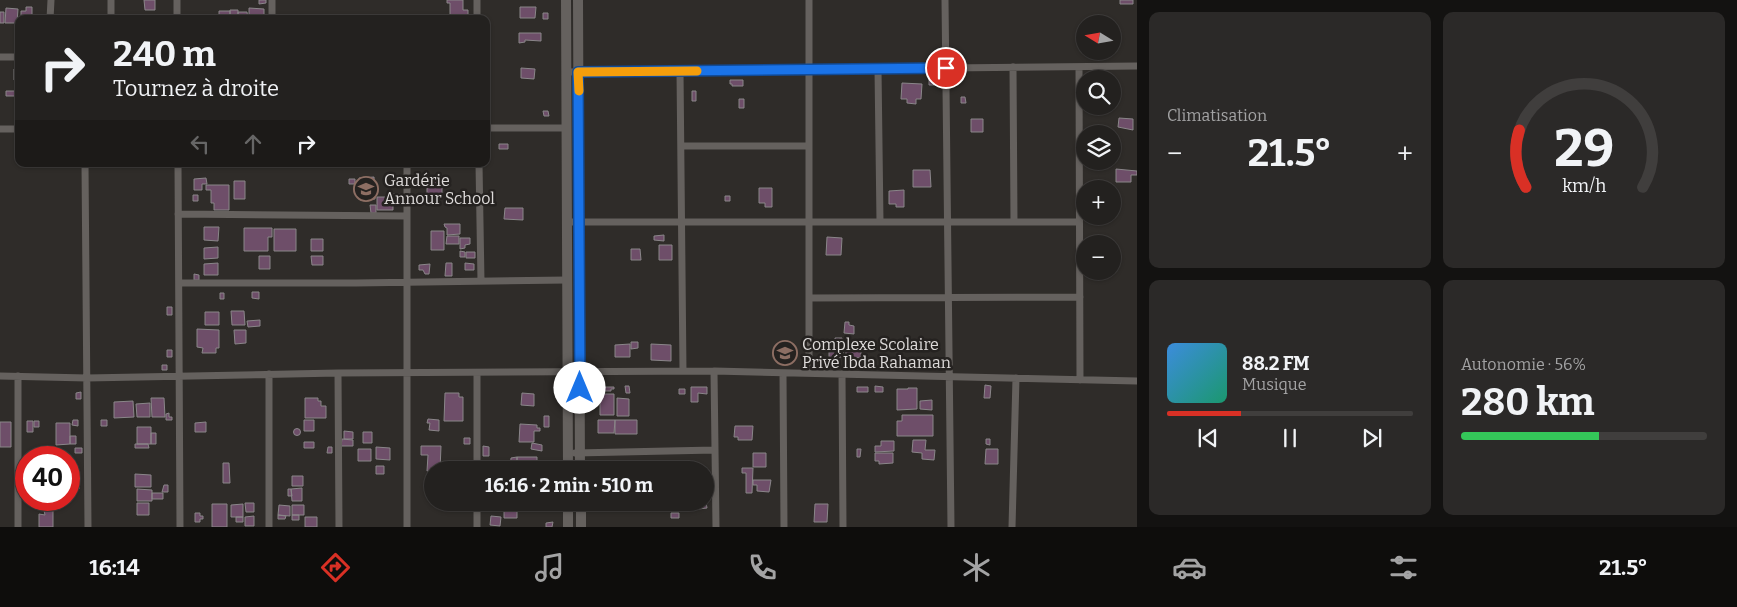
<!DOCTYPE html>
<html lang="fr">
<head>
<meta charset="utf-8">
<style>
	body { margin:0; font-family:Bitter,serif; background:#2b2928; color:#f1f3f6; height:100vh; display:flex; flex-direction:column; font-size:19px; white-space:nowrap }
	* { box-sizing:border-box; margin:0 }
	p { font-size:16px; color:#a3a3a4 }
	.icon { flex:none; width:28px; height:28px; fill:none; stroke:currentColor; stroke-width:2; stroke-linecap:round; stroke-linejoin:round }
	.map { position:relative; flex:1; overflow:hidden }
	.side { display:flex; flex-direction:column; gap:12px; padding:12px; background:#131211; width:600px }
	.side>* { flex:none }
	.guide { position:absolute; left:15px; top:15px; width:475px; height:152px; border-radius:10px; box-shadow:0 1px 4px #0004,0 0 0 1px #403e3d; background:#23211f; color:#f1f3f6; overflow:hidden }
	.needle { width:32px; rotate:281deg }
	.fabs { position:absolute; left:1076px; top:15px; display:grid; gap:10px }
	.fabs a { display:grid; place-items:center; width:45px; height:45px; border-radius:50%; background:#23211f; box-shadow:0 1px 4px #0004,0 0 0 1px #403e3d; font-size:25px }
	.speed { position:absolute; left:15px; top:446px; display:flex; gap:10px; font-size:25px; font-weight:700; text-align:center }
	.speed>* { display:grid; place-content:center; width:65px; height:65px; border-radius:50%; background:#23211f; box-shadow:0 1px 4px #0004,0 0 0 1px #403e3d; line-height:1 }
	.speed .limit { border:8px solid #d22; background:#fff; color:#111 }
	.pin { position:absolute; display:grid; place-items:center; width:42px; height:42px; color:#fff; margin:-21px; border:2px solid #fff; border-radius:50%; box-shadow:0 1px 5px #0007 }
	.me { position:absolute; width:55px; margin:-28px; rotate:0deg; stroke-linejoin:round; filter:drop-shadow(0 0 4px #0008) }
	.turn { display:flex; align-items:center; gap:18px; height:105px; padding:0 15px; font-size:22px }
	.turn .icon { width:65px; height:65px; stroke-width:2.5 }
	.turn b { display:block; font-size:35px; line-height:42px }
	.lanes { display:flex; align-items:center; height:48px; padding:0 15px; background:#0003; justify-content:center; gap:25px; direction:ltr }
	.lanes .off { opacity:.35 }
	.big { font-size:38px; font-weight:700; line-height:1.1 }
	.side .tile { flex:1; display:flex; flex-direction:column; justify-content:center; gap:8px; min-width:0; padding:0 18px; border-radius:10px; background:#2b2928 }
	.side .dial { align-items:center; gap:0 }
	.dial svg { height:130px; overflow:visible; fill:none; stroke:#403e3d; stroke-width:7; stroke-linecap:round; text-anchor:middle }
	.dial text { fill:#f1f3f6; stroke:none }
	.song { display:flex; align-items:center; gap:15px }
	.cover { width:60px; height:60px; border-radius:8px; background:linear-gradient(135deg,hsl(210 70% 55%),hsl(160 70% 35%)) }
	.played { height:5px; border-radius:2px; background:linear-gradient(90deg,#d93025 30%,#403e3d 30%) }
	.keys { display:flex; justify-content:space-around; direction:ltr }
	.heat { display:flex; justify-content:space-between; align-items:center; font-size:28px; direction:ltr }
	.charge { height:8px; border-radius:4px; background:linear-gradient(90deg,#34c759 56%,#403e3d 0) }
	.side .tiles { flex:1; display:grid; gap:12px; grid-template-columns:repeat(2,1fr) }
	.trip { position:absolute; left:424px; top:461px; width:290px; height:50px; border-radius:25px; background:#23211f; box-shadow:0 1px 4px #0004,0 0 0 1px #403e3d; font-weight:700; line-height:50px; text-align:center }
	.tab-bar { display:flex; height:80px; justify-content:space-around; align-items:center; background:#0e0d0c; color:#a3a3a4 }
	.tab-bar .icon { width:35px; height:35px }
	.tab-bar .current { color:#d93025 }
	.tab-bar b { font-size:22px; color:#f1f3f6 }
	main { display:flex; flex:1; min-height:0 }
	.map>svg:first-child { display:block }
	.building { fill:#6e4e69; stroke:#8a8689 }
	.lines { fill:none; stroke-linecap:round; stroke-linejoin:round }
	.street { stroke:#65615e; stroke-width:7 }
	.secondary { stroke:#65615e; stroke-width:10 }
	.route-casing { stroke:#114b97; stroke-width:12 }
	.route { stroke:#1a73e8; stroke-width:9 }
	.slow { stroke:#f59e0b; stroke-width:9 }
	.labels { text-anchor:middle; stroke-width:5; stroke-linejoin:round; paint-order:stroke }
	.poi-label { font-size:16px; fill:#dedbda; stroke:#252220; text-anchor:start }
</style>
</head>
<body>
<main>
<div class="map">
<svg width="1137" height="527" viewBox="0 0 1137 527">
	<rect width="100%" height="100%" fill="#2f2c29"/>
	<!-- building -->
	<path class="building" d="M144,0h11v10h-10z
		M259,0h7v3l-7,1z
		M447,0h16v10h5v9h-18v-16h-3z
		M1120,0h13v4h-13z
		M26,7h6v12h-11v-8h5z
		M520,7h16l-1,11h-15z
		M6,8l12,1 -1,14h-12z
		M249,8l15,1v10h-15z
		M230,10h8v9h-8z
		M219,11h11v8h-11z
		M0,12h4v11h-4z
		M238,12h9l1,7h-10z
		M543,13h5v6h-5z
		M519,33h22v8l-16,-1v2l-6,1z
		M521,68l14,1 -1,10 -13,-1z
		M14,69h5v11h-5z
		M934,79v6h-5v-5z
		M730,80h13v6h-11v-2h-2z
		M902,83l20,1 -1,15h-5v5l-9,-1v-4h-6z
		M6,91h13v5h-13z
		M692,91h4v10h-4z
		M961,97h4l1,6h-5z
		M739,99h5v9h-5z
		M543,111h5l1,5h-5z
		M1119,118l14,1v11l-15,-3z
		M971,119h12v13h-12z
		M499,144h9v5h-9z
		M1116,169l21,2v4h-6v7h-15z
		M913,170h17l1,17h-18z
		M442,176v19h-15v-18z
		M374,177l1,22 -15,1 -1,-22z
		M206,178l1,6h-5v6h-8v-11z
		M349,179h6v5h-6z
		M234,181h11v18h-11z
		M206,185h23v25h-15v-7h-3v-13h-5z
		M759,188h13v19h-7v-4h-6z
		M904,190v17h-8v-3h-7v-13z
		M393,194h8v7h-6z
		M193,195h5v6h-5z
		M725,196h5v5h-5z
		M377,197h16v13h-16z
		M370,205h6v8h-5z
		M505,208h18v12l-19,-1z
		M444,224h16v10l-13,1v-7l-2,-1z
		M204,227h15l-1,14 -14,-1z
		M244,228h28v9h-4v14h-24z
		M274,229h22v22h-22z
		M431,231h13v19h-13z
		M664,235v6l-10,-1v-4z
		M447,236h12v8h-13z
		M827,237l15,1 -1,17h-15z
		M460,238h10v6l-5,1v3l-5,1z
		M311,239h12v12h-12z
		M659,245h13v15h-13z
		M218,247v11l-14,1v-11z
		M631,249h9l1,11h-10z
		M460,251l5,1v5h-5z
		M466,252h9v6h-9z
		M259,256h11v13h-11z
		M311,256h12v9h-11z
		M218,263v12h-14v-11z
		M446,263h6v13h-7z
		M465,263l9,1v6h-9z
		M430,264l-1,10h-4l-2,-4h-4v-5z
		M194,274l5,1v5h-5z
		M252,292h7v7l-7,-1z
		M220,293h4v6h-4z
		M167,307h5v8h-5z
		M231,311h13l1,14h-13z
		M205,312h14v13h-14z
		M260,320v6l-12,1 -1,-6z
		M845,322h4v3l5,1v8l-10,-1z
		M197,329l22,1v18h-3v5h-14l1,-5 -6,-1z
		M234,330h12v13l-11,1z
		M835,338h7l-1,11h-6z
		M631,342h7v6l-7,1z
		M630,344v13h-15v-12z
		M651,344l20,1v16l-20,-1z
		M846,347l15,1v10l-15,-1z
		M167,350h5v7h-5z
		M829,352h14l-1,5h-13z
		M162,365h5v5h-5z
		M985,385l6,1 -1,12h-6z
		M589,386h11l-3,11h-5v3h-2z
		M625,386h4l1,7h-4z
		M875,386l8,1v5h-8z
		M604,387h10v2h-3v2h-6z
		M691,387h16v7l-9,-1v9h-7z
		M857,387h11v5h-11z
		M908,388h9v21l-20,1v-21h11z
		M679,389h6v5h-6z
		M81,392v7h-5v-6z
		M445,393h14v4h4v24h-19z
		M522,393l12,1v12l-13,-1z
		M600,394h14v21h-14z
		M151,398h13l1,19h-13z
		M305,398h13v3h3v5h5v12h-21z
		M617,398l12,1v17h-12z
		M932,400v10l-12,-1v-8z
		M133,401l1,16 -20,1v-16z
		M150,403v14h-13l-1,-13z
		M169,413v4h3v3h-6v-6z
		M902,415h31v21h-36v-15h5z
		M544,416h5v11h-5z
		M428,419l11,1v11l-10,-1 1,-7h-3z
		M73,420h5v6l-6,-1z
		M101,420h6v6h-6z
		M304,420h10v11h-10z
		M598,420h17l-1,13h-16z
		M615,420h22v14h-22z
		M27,421h6v11h-6z
		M34,421h5v6h-5z
		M0,422h11v25h-11z
		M206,422v10h-11v-9z
		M56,423h14v21l-14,1z
		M520,424l17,1v3h3v3h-6v11h-15z
		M735,426h18l-1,14h-14v-3h-4z
		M137,427h14v17h-14z
		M293.5 432a3.5 3.5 0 1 1 7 0a3.5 3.5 0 1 1-7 0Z
		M344,431l9,1v7h-9z
		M363,432h9v11h-9z
		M151,433h5v11h-5z
		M70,436h6v8h-6z
		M464,438h6v6h-6z
		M342,439l11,1v6h-12z
		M986,439h4v6l-4,-1z
		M913,440h13l-1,10h10l-1,10 -12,-1v-6l-10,-1z
		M881,441h13v10l-19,1v-6h6z
		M304,442h10v6h-10z
		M532,443l10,2v6l-11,-2z
		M135,444h13l1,4h-14z
		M421,446h20l-1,24 -13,1 1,-16h-7z
		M483,446l6,1v9h-6z
		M328,447h4v6h-5z
		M376,447l14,1v12l-14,-1z
		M75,448h7v5h-7z
		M358,449h13v12h-13z
		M857,449h4l-1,8h-3z
		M986,449h12v15h-13z
		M753,453h13v14h-13z
		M875,453h18v10l-14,1v-3h-4z
		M517,457v13h-7l1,-12z
		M517,457h20v13h-20z
		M223,463h6l1,20h-7z
		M376,466h8v8h-8z
		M616,467h9v3h-9z
		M742,468h11l-1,25h-6v-20h-4z
		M135,474l16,1v12h-16z
		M292,476h11v10h-11z
		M69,478h10v11h-9l-1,4z
		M753,480h18l-2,12 -12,-1v-6h-4z
		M164,485h4v7h-6z
		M302,488v13h-10l-1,-12z
		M137,489l15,1v11h-15z
		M288,489h3l1,7h-4z
		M152,493h11v6h-11z
		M705,497l2,11 -17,2 -1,-8h16z
		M485,502h16v5h-16z
		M137,503h12v12h-12z
		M245,503h9v9h-8z
		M212,504h15v23h-15z
		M243,504v13h-12v-12z
		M504,504h13v14h-13z
		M815,504h13l-1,18h-13z
		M279,505l11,1v10l-12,-1z
		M292,505h12v10h-12z
		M43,506h10v21h-14v-13l6,1z
		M195,513h5v3h3v3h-3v3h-5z
		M671,513h8v5h-8z
		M278,515l8,1 -1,3h-7z
		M292,515h7v5h-7z
		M254,516v10h-9v-9z
		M491,516l10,1 -1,9 -10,-1z
		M236,517h7v5h-7z
		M305,517h12v10h-12z
		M553,522l-1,5h-6v-4z"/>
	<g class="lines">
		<!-- street -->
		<path class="street" d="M111,0v19
			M177,0v19
			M477,0v19
			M945,0l6,527
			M50,19l1,-19
			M272,19v-19
			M0,57h19
			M1013,67l1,155
			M1079,67l1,313
			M878,69l2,153
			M680,71l3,300
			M567,72l570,-6
			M486,128h81
			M0,129h19
			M681,146h128
			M85,164l3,363
			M178,164l2,363
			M479,164l2,117
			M178,214l229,2
			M567,222h512
			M179,283h177l211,-3
			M809,298l271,-1
			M714,371l2,156
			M338,373l1,154
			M477,373v97
			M783,373l1,154
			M809,373v-373
			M269,374v153
			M842,374l1,153
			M0,376l87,2 251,-5 376,-2 423,10
			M575,453l140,-3
			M477,502v25
			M18,527v-151
			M407,527v-363
			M1012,527l4,-149"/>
		<!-- secondary -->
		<path class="secondary" d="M566,0l2,470
			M578,0l2,470
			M568,502v25
			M581,502v25"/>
	</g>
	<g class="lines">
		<defs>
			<path id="route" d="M580,388l-2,-316 368,-4"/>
		</defs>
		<!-- route casing -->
		<use href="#route" class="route-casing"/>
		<!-- route -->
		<use href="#route" class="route"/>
		<!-- slow -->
		<path class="slow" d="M579,91l-1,-19 119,-1"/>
	</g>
	<!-- icons -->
	<defs>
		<symbol id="school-ring" viewBox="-11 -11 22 22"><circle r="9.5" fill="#252220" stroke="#8d6e63" stroke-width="1.5"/><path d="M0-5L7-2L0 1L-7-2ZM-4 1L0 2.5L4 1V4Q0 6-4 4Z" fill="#8d6e63"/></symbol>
	</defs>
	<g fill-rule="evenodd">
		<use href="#school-ring" x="352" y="175" width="28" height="28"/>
		<use href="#school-ring" x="771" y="339" width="28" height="28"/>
	</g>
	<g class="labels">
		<!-- poi labels -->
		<g class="poi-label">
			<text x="384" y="186">Gardérie<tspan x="384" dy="18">Annour School</tspan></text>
			<text x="802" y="350">Complexe Scolaire<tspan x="802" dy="18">Privé Ibda Rahaman</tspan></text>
		</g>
	</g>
</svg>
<div class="fabs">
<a><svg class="needle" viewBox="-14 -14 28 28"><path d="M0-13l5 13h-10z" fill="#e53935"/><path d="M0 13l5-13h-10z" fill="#a3a3a4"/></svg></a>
<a><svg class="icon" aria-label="search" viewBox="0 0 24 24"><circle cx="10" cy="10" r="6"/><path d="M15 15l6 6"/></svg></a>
<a><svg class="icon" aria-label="layers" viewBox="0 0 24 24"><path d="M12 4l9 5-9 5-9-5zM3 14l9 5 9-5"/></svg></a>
<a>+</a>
<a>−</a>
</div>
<div class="speed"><div class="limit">40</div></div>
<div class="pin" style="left:946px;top:68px;background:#d93025"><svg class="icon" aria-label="arrive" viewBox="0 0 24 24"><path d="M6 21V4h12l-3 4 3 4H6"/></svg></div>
<svg class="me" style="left:580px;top:388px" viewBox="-20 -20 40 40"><circle r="19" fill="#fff"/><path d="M0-13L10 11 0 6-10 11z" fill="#1a73e8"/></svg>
<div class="trip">16:16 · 2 min · 510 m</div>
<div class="guide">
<div class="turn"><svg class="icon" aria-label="right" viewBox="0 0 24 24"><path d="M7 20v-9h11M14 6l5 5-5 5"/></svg><div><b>240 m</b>Tournez à droite</div></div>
<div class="lanes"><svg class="icon off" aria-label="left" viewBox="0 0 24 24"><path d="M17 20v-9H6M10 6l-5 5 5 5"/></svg><svg class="icon off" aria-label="ahead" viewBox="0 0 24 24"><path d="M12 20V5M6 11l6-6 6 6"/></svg><svg class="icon" aria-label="right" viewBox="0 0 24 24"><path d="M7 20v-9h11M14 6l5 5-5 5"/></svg></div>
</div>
</div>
<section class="side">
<div class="tiles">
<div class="tile"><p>Climatisation</p>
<div class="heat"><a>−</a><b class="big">21.5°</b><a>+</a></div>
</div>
<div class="tile dial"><svg viewBox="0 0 100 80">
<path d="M14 69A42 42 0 1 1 86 69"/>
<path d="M14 69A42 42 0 0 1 10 34" stroke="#d93025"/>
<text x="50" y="56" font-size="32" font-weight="700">29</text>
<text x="50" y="72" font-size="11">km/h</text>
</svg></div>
<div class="tile">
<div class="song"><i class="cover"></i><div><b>88.2 FM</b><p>Musique</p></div></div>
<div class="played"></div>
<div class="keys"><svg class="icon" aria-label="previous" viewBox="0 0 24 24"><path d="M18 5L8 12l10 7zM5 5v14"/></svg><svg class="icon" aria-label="pause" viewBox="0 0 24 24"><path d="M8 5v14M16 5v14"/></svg><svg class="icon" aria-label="next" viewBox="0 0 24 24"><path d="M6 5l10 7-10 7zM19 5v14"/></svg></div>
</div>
<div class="tile"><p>Autonomie · 56%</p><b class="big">280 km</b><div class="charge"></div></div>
</div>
</section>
</main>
<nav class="tab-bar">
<b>16:14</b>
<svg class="icon current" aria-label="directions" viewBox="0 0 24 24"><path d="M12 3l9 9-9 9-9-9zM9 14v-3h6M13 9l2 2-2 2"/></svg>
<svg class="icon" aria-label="music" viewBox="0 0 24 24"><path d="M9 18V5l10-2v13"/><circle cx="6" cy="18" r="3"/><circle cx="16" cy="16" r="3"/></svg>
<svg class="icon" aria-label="phone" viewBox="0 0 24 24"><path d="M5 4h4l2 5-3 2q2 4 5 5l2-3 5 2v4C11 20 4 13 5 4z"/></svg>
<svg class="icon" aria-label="climate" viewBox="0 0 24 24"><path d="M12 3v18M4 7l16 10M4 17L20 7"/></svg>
<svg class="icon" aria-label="car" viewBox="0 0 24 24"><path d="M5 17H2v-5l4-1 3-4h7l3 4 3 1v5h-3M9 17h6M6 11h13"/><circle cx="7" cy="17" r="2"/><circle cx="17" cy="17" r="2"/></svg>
<svg class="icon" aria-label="filters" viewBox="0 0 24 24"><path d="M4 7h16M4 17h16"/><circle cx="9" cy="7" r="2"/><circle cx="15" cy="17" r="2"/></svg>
<b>21.5°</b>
</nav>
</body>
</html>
